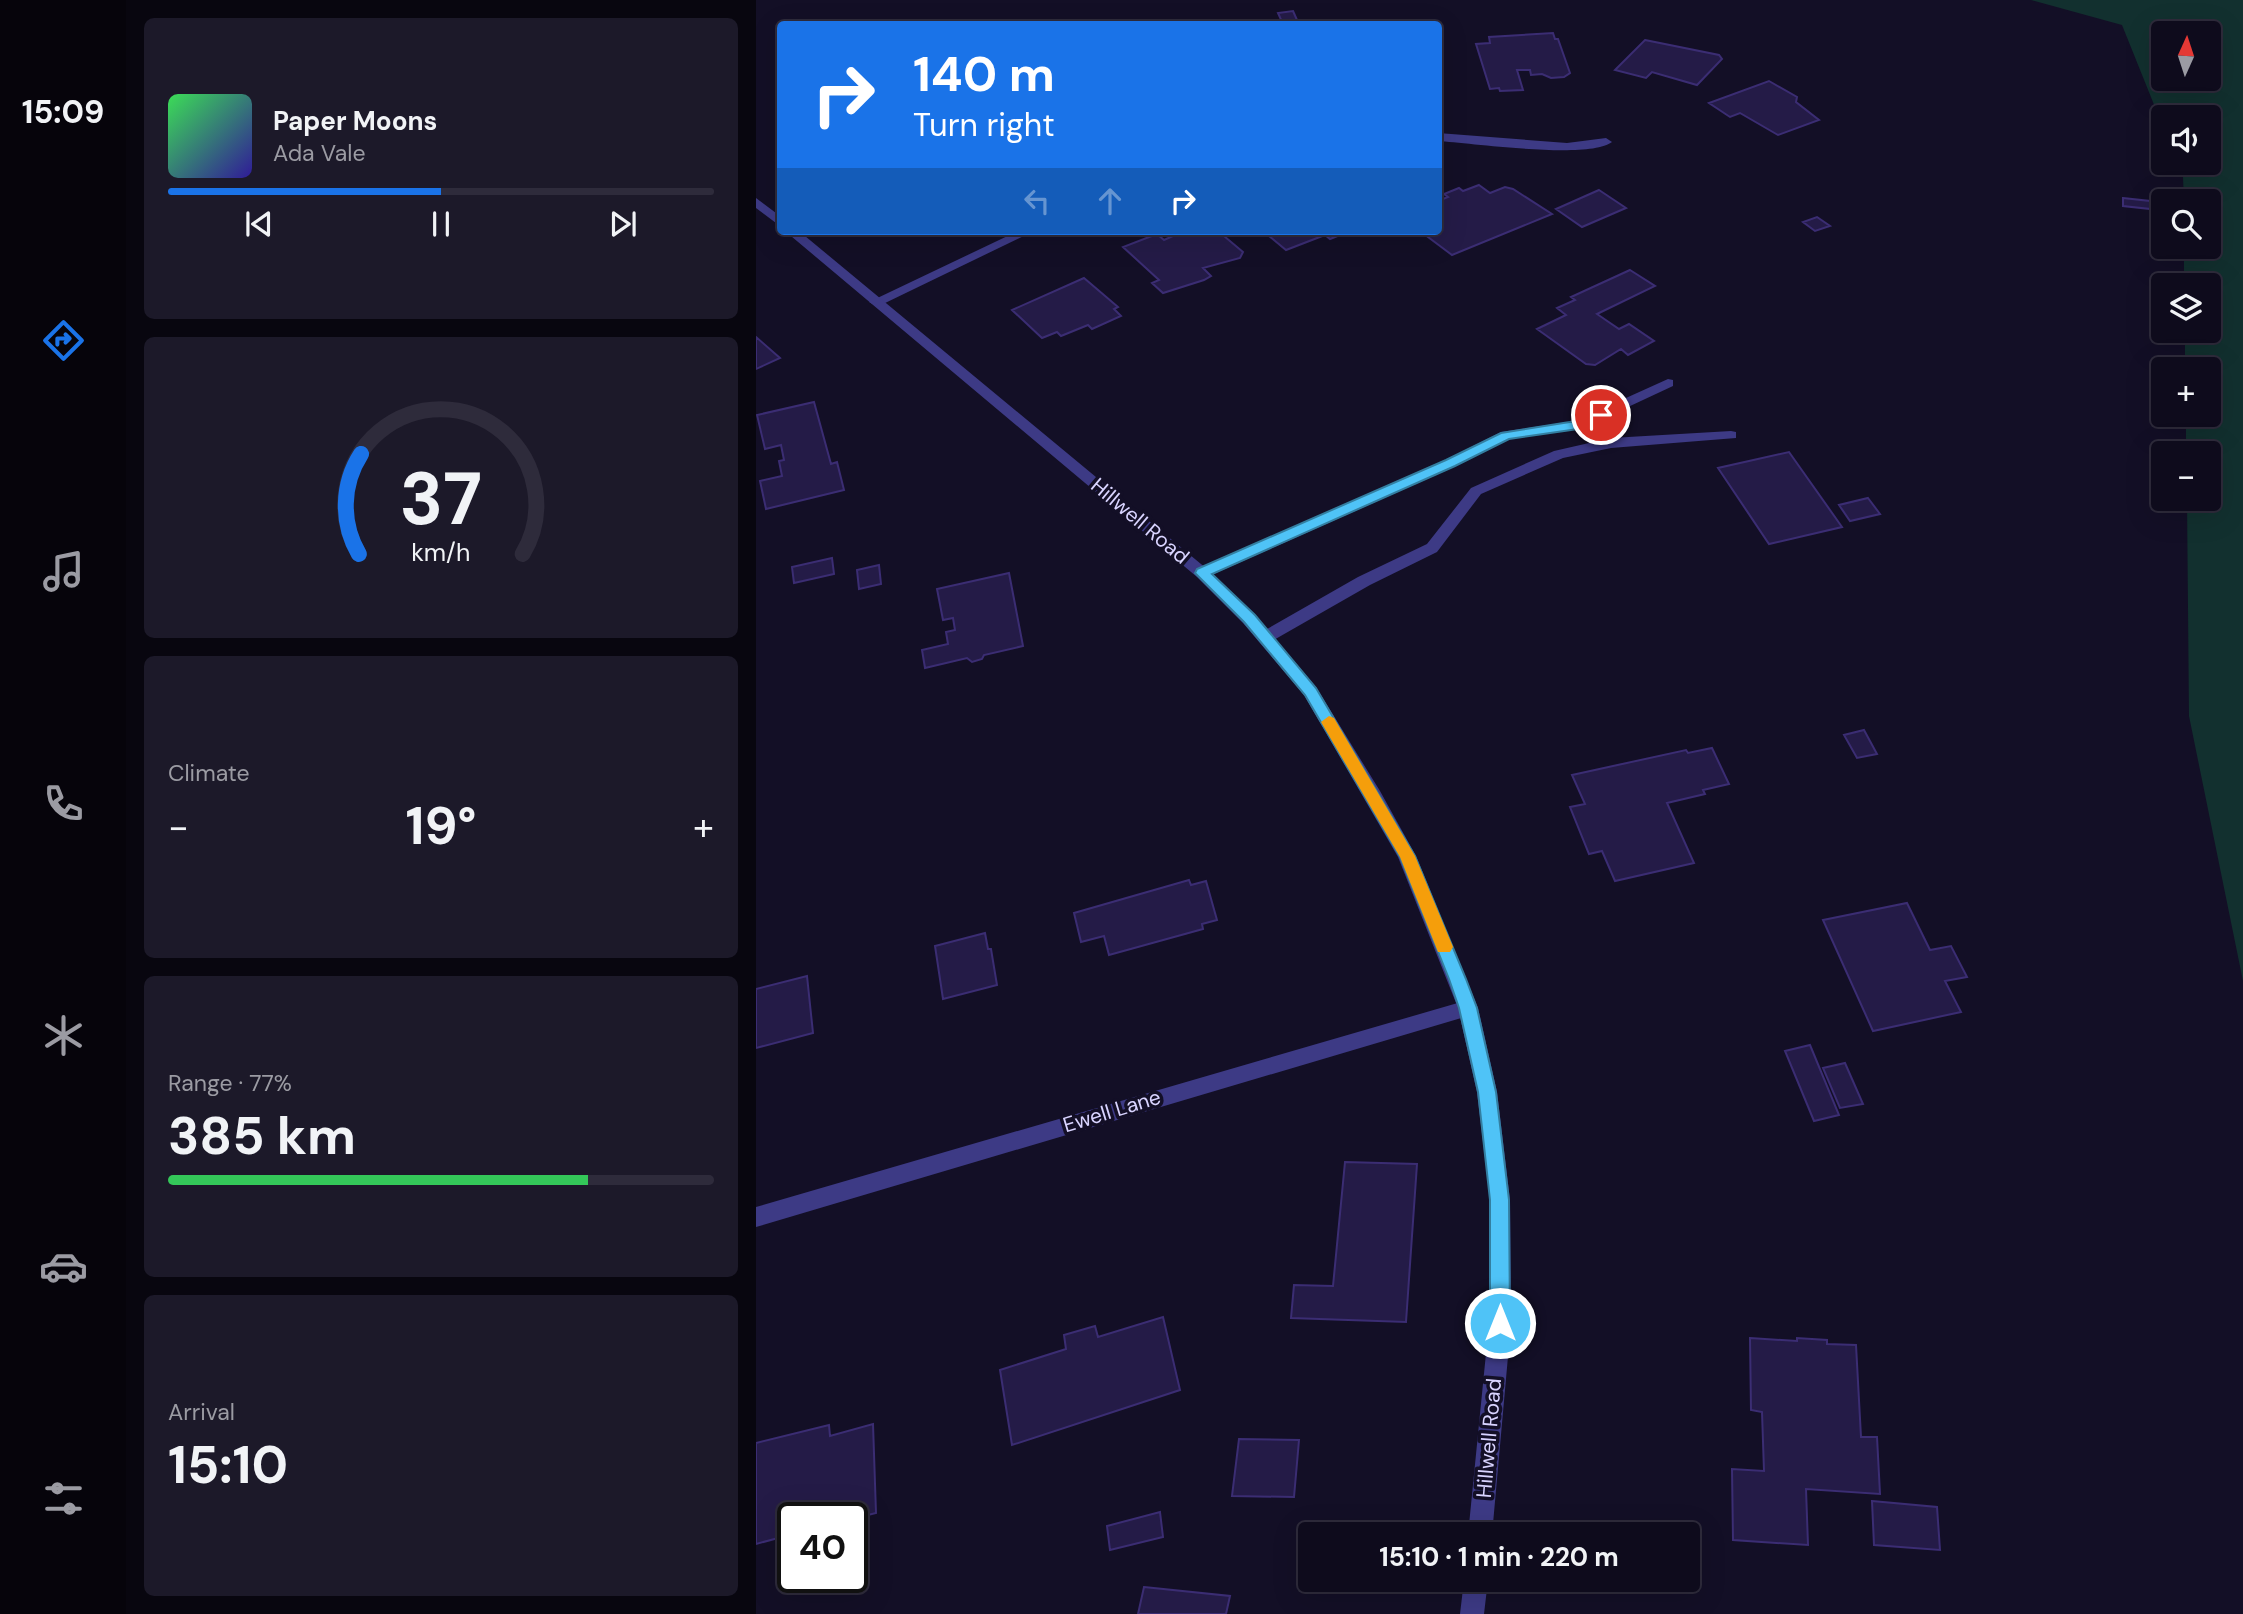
<!DOCTYPE html>
<html lang="en">
<head>
<meta charset="utf-8">
<style>
	body { margin:0; font-family:"DM Sans",sans-serif; background:#1c1929; color:#f1f3f6; height:100vh; display:flex; flex-direction:column; font-size:26px; white-space:nowrap }
	* { box-sizing:border-box; margin:0 }
	p { font-size:23px; color:#9b9ba3 }
	.icon { flex:none; width:38px; height:38px; fill:none; stroke:currentColor; stroke-width:2; stroke-linecap:round; stroke-linejoin:round }
	.map { position:relative; flex:1; overflow:hidden }
	.drawer { display:flex; flex-direction:column; gap:18px; padding:18px; background:#08060f; width:630px }
	.drawer>* { flex:none }
	.top-card { position:absolute; left:21px; top:21px; width:665px; height:214px; border-radius:7px; box-shadow:0 7px 28px #0002,0 0 0 2px #2e2b3b; background:#1a73e8; color:#fff; overflow:hidden }
	.needle { width:46px; rotate:3deg }
	.controls { position:absolute; left:1395px; top:21px; display:grid; gap:14px }
	.controls a { display:grid; place-items:center; width:70px; height:70px; border-radius:7px; background:#0e0b1c; box-shadow:0 7px 28px #0002,0 0 0 2px #2e2b3b; font-size:35px }
	.speed { position:absolute; left:21px; top:1502px; display:flex; gap:14px; font-size:35px; font-weight:700; text-align:center }
	.speed>* { display:grid; place-content:center; width:91px; height:91px; border-radius:50%; background:#0e0b1c; box-shadow:0 7px 28px #0002,0 0 0 2px #2e2b3b; line-height:1 }
	.speed .limit { border:4px solid #111; border-radius:10px; background:#fff; color:#111 }
	.pin { position:absolute; display:grid; place-items:center; width:60px; height:60px; color:#fff; margin:-30px; border:4px solid #fff; border-radius:50%; box-shadow:0 2px 7px #0007 }
	.me { position:absolute; width:77px; margin:-38px; rotate:0deg; stroke-linejoin:round; filter:drop-shadow(0 0 5px #0008) }
	.turn { display:flex; align-items:center; gap:24px; height:147px; padding:0 21px; font-size:32px }
	.turn .icon { width:91px; height:91px; stroke-width:2.5 }
	.turn b { display:block; font-size:49px; line-height:60px }
	.lanes { display:flex; align-items:center; height:66px; padding:0 21px; background:#0003; justify-content:center; gap:35px; direction:ltr }
	.lanes .off { opacity:.35 }
	.big { font-size:52px; font-weight:700; line-height:1.1 }
	.drawer .card { flex:1; display:flex; flex-direction:column; justify-content:center; gap:10px; min-width:0; padding:0 24px; border-radius:10px; background:#1c1929 }
	.drawer .dial { align-items:center; gap:0 }
	.dial svg { height:182px; overflow:visible; fill:none; stroke:#2e2b3b; stroke-width:7; stroke-linecap:round; text-anchor:middle }
	.dial text { fill:#f1f3f6; stroke:none }
	.song { display:flex; align-items:center; gap:21px }
	.cover { width:84px; height:84px; border-radius:10px; background:linear-gradient(135deg,hsl(130 70% 55%),hsl(250 70% 35%)) }
	.played { height:7px; border-radius:4px; background:linear-gradient(90deg,#1a73e8 50%,#2e2b3b 50%) }
	.keys { display:flex; justify-content:space-around; direction:ltr }
	.heat { display:flex; justify-content:space-between; align-items:center; font-size:38px; direction:ltr }
	.charge { height:10px; border-radius:5px; background:linear-gradient(90deg,#34c759 77%,#2e2b3b 0) }
	.trip { position:absolute; left:542px; top:1522px; width:402px; height:70px; border-radius:7px; background:#0e0b1c; box-shadow:0 7px 28px #0002,0 0 0 2px #2e2b3b; font-weight:700; line-height:70px; text-align:center }
	main { display:flex; flex:1; min-height:0 }
	.dock { display:flex; flex-direction:column; width:126px; justify-content:space-around; align-items:center; background:#06040b; color:#9b9ba3 }
	.dock .icon { width:49px; height:49px }
	.dock .on { color:#1a73e8 }
	.dock b { font-size:32px; color:#f1f3f6 }
	.map>svg:first-child { display:block }
	.green { fill:#12302f; fill-rule:evenodd }
	.building { fill:#241b47; stroke:#3b2d73; stroke-width:2 }
	.lines { fill:none; stroke-linecap:round; stroke-linejoin:round }
	.service { fill:#3d3a85; fill-rule:evenodd }
	.minor { fill:#3d3a85; fill-rule:evenodd }
	.tertiary { fill:#3d3a85; fill-rule:evenodd }
	.route { fill:#4fc3f7; stroke:#337fa1; stroke-width:2 }
	.slow { fill:#f59e0b }
	.labels { text-anchor:middle; stroke-width:7; stroke-linejoin:round; paint-order:stroke }
	.street-label { font-size:21px; fill:#d9d4ff; stroke:#130f26 }
</style>
</head>
<body>
<main>
<nav class="dock">
<b>15:09</b>
<svg class="icon on" aria-label="directions" viewBox="0 0 24 24"><path d="M12 3l9 9-9 9-9-9zM9 14v-3h6M13 9l2 2-2 2"/></svg>
<svg class="icon" aria-label="music" viewBox="0 0 24 24"><path d="M9 18V5l10-2v13"/><circle cx="6" cy="18" r="3"/><circle cx="16" cy="16" r="3"/></svg>
<svg class="icon" aria-label="phone" viewBox="0 0 24 24"><path d="M5 4h4l2 5-3 2q2 4 5 5l2-3 5 2v4C11 20 4 13 5 4z"/></svg>
<svg class="icon" aria-label="climate" viewBox="0 0 24 24"><path d="M12 3v18M4 7l16 10M4 17L20 7"/></svg>
<svg class="icon" aria-label="car" viewBox="0 0 24 24"><path d="M5 17H2v-5l4-1 3-4h7l3 4 3 1v5h-3M9 17h6M6 11h13"/><circle cx="7" cy="17" r="2"/><circle cx="17" cy="17" r="2"/></svg>
<svg class="icon" aria-label="filters" viewBox="0 0 24 24"><path d="M4 7h16M4 17h16"/><circle cx="9" cy="7" r="2"/><circle cx="15" cy="17" r="2"/></svg>
</nav>
<section class="drawer">
<div class="card">
<div class="song"><i class="cover"></i><div><b>Paper Moons</b><p>Ada Vale</p></div></div>
<div class="played"></div>
<div class="keys"><svg class="icon" aria-label="previous" viewBox="0 0 24 24"><path d="M18 5L8 12l10 7zM5 5v14"/></svg><svg class="icon" aria-label="pause" viewBox="0 0 24 24"><path d="M8 5v14M16 5v14"/></svg><svg class="icon" aria-label="next" viewBox="0 0 24 24"><path d="M6 5l10 7-10 7zM19 5v14"/></svg></div>
</div>
<div class="card dial"><svg viewBox="0 0 100 80">
<path d="M14 69A42 42 0 1 1 86 69"/>
<path d="M14 69A42 42 0 0 1 15 25" stroke="#1a73e8"/>
<text x="50" y="56" font-size="32" font-weight="700">37</text>
<text x="50" y="72" font-size="11">km/h</text>
</svg></div>
<div class="card"><p>Climate</p>
<div class="heat"><a>−</a><b class="big">19°</b><a>+</a></div>
</div>
<div class="card"><p>Range · 77%</p><b class="big">385 km</b><div class="charge"></div></div>
<div class="card"><p>Arrival</p><b class="big">15:10</b></div>
</section>
<div class="map">
<svg width="1487" height="1614" viewBox="0 0 1487 1614">
	<rect width="100%" height="100%" fill="#130f26"/>
	<!-- green -->
	<path class="green" d="M1275,0h212v981l-54,-265 -2,-217h21v-46h-22v-38h22v-46h-23v-38h23v-46h-24v-38h24v-46h-24l-1,-24 -5,-14h30v-46h-45v10l-41,-102zM1407,33h45v46h-45z"/>
	<!-- building -->
	<path class="building" d="M537,11l4,9 -15,2 -4,-9z
		M797,33l2,6h3l12,34 -6,4 -13,1 -9,-4 -11,1 -1,-5h-13l6,20 -23,1 -1,-3 -9,1 -14,-45 14,-1 -1,-6z
		M889,40l74,15 3,4 -25,26 -45,-13 -6,6 -31,-8z
		M1013,81l28,16 -1,5 23,18 -41,15 -38,-22 -10,4 -21,-14z
		M723,185l11,8 15,-6 8,2 39,25 -100,41 -32,-24h18v-30l10,-4 -4,-3 15,-6 4,3z
		M843,190l27,18 -44,19 -26,-18z
		M1367,198l27,3 1,8 -28,-3z
		M1061,217l13,9 -15,5 -12,-9z
		M428,231h34l25,21 -3,6 -37,10 8,8 -7,4 -41,13 -11,-10 7,-3 -36,-33 34,-13 7,6z
		M507,231h87l-20,8 -5,-4 -39,15z
		M874,270l25,16 -58,28 22,15 10,-5 25,17 -26,14 -7,-6 -26,16 -9,-1 -49,-35 29,-14 -9,-7 18,-8 -4,-3z
		M328,278l34,29 -4,2 7,7 -29,13 -4,-4 -27,11 -4,-4 -15,6 -30,-28z
		M0,337l24,21 -24,11z
		M58,402l17,62 6,-2 7,28 -78,19 -6,-28 22,-5 -3,-15 5,-1 -3,-15 -16,4 -8,-34z
		M1033,452l53,75 -73,17 -51,-76z
		M1112,498l12,16 -30,7 -11,-16z
		M76,558l2,16 -40,9 -2,-16z
		M123,565l2,19 -22,5 -2,-19z
		M253,573l14,73 -39,9 -2,4 -10,3 -5,-4 -42,10 -3,-18 26,-6 -2,-12 9,-2 -2,-12 -10,2 -6,-31z
		M1108,730l13,24 -20,4 -13,-23z
		M956,748l17,36 -26,6 2,4 -38,9 27,60 -79,18 -13,-30 -13,3 -19,-47 15,-3 -13,-29 114,-25 2,3z
		M433,880l2,5 15,-4 11,39 -15,4 1,5 -94,26 -5,-19 -23,6 -7,-29z
		M1151,903l23,47 21,-4 16,31 -22,4 16,31 -88,19 -50,-111z
		M229,933l3,16h3l6,36 -54,14 -8,-53z
		M51,976l6,57 -57,15v-59z
		M1054,1045l29,70 -25,6 -29,-70z
		M1089,1063l18,41 -23,4 -17,-40z
		M589,1162l72,2 -11,158 -115,-4 3,-33 39,1z
		M407,1317l17,73 -168,55 -12,-75 66,-21 -2,-14 31,-9 3,11z
		M994,1338l47,3v-3l30,2v4l29,1 5,92h16l3,57 -74,-5 2,56 -75,-5 -1,-71 32,2 -2,-59 -11,-2z
		M117,1424l3,89 -24,6 -59,-2v17l-37,10v-101l73,-18 1,11z
		M483,1439l60,1 -5,57 -62,-1z
		M1116,1501l65,6 3,43 -66,-5z
		M404,1512l3,25 -53,13 -3,-24z
		M388,1587l86,9 -4,18h-88z"/>
	<g class="lines">
		<!-- service -->
		<path class="service" d="M912,379l5,1v6l-90,42 -74,11 -53,27 -249,111 -5,1 -8,-5 3,-4 249,-109 55,-28 74,-11z
			M975,431l5,1v6l-125,10 -48,10 -82,36 -44,58 -67,33 -98,56 -6,2 -8,-6 2,-4 98,-56 69,-33 44,-56 83,-37 57,-13z"/>
		<!-- minor -->
		<path class="minor" d="M682,133l129,10 39,-5 6,4c-23,18 -140,1 -174,-1z
			M262,231h16l-153,74 -5,1 -7,-4z
			M712,1000l7,2 3,6 -3,6 -7,2 -712,211v-20z"/>
		<!-- tertiary -->
		<path class="tertiary" d="M0,198l24,18v10l-24,-18z
			M29,231h14l408,338 48,46 61,72 64,104 36,65 62,152 19,84 13,108 1,123 -19,212h-24l21,-212 1,-123 -13,-108 -19,-84 -60,-151 -94,-162 -61,-72 -46,-46z
			M708,1580h24l-4,34h-24z"/>
	</g>
	<!-- route -->
	<path class="route" d="M845,411l6,4 -2,3 -27,11 -69,10 -54,27 -243,108 43,41 61,73 99,168 51,123 11,29 19,84 13,108 1,123 -3,6 -7,3 -7,-3 -3,-6v-123l-12,-108 -19,-84 -10,-29 -49,-122 -95,-162 -61,-73 -49,-49 2,-4 249,-109 55,-27 75,-12z"/>
	<!-- slow -->
	<path class="slow" d="M573,716l5,2 81,138 38,91 -3,5h-12l-38,-95 -79,-135z"/>
	<g class="labels">
		<!-- street labels -->
		<g class="street-label">
			<text transform="translate(384 521) rotate(40)" y="7">Hillwell Road</text>
			<text transform="translate(356 1111) rotate(-17)" y="7">Ewell Lane</text>
			<text transform="translate(733 1438) rotate(-85)" y="7">Hillwell Road</text>
		</g>
	</g>
</svg>
<div class="controls">
<a><svg class="needle" viewBox="-14 -14 28 28"><path d="M0-13l5 13h-10z" fill="#e53935"/><path d="M0 13l5-13h-10z" fill="#9b9ba3"/></svg></a>
<a><svg class="icon" aria-label="sound" viewBox="0 0 24 24"><path d="M4 9h4l5-4v14l-5-4H4zM17 9q2 3 0 6"/></svg></a>
<a><svg class="icon" aria-label="search" viewBox="0 0 24 24"><circle cx="10" cy="10" r="6"/><path d="M15 15l6 6"/></svg></a>
<a><svg class="icon" aria-label="layers" viewBox="0 0 24 24"><path d="M12 4l9 5-9 5-9-5zM3 14l9 5 9-5"/></svg></a>
<a>+</a>
<a>−</a>
</div>
<div class="speed"><div class="limit">40</div></div>
<div class="pin" style="left:845px;top:415px;background:#d93025"><svg class="icon" aria-label="arrive" viewBox="0 0 24 24"><path d="M6 21V4h12l-3 4 3 4H6"/></svg></div>
<svg class="me" style="left:744px;top:1323px" viewBox="-20 -20 40 40"><circle r="17" fill="#4fc3f7" stroke="#fff" stroke-width="3"/><path d="M0-11L8 9 0 5-8 9z" fill="#fff"/></svg>
<div class="trip">15:10 · 1 min · 220 m</div>
<div class="top-card">
<div class="turn"><svg class="icon" aria-label="right" viewBox="0 0 24 24"><path d="M7 20v-9h11M14 6l5 5-5 5"/></svg><div><b>140 m</b>Turn right</div></div>
<div class="lanes"><svg class="icon off" aria-label="left" viewBox="0 0 24 24"><path d="M17 20v-9H6M10 6l-5 5 5 5"/></svg><svg class="icon off" aria-label="ahead" viewBox="0 0 24 24"><path d="M12 20V5M6 11l6-6 6 6"/></svg><svg class="icon" aria-label="right" viewBox="0 0 24 24"><path d="M7 20v-9h11M14 6l5 5-5 5"/></svg></div>
</div>
</div>
</main>
</body>
</html>
